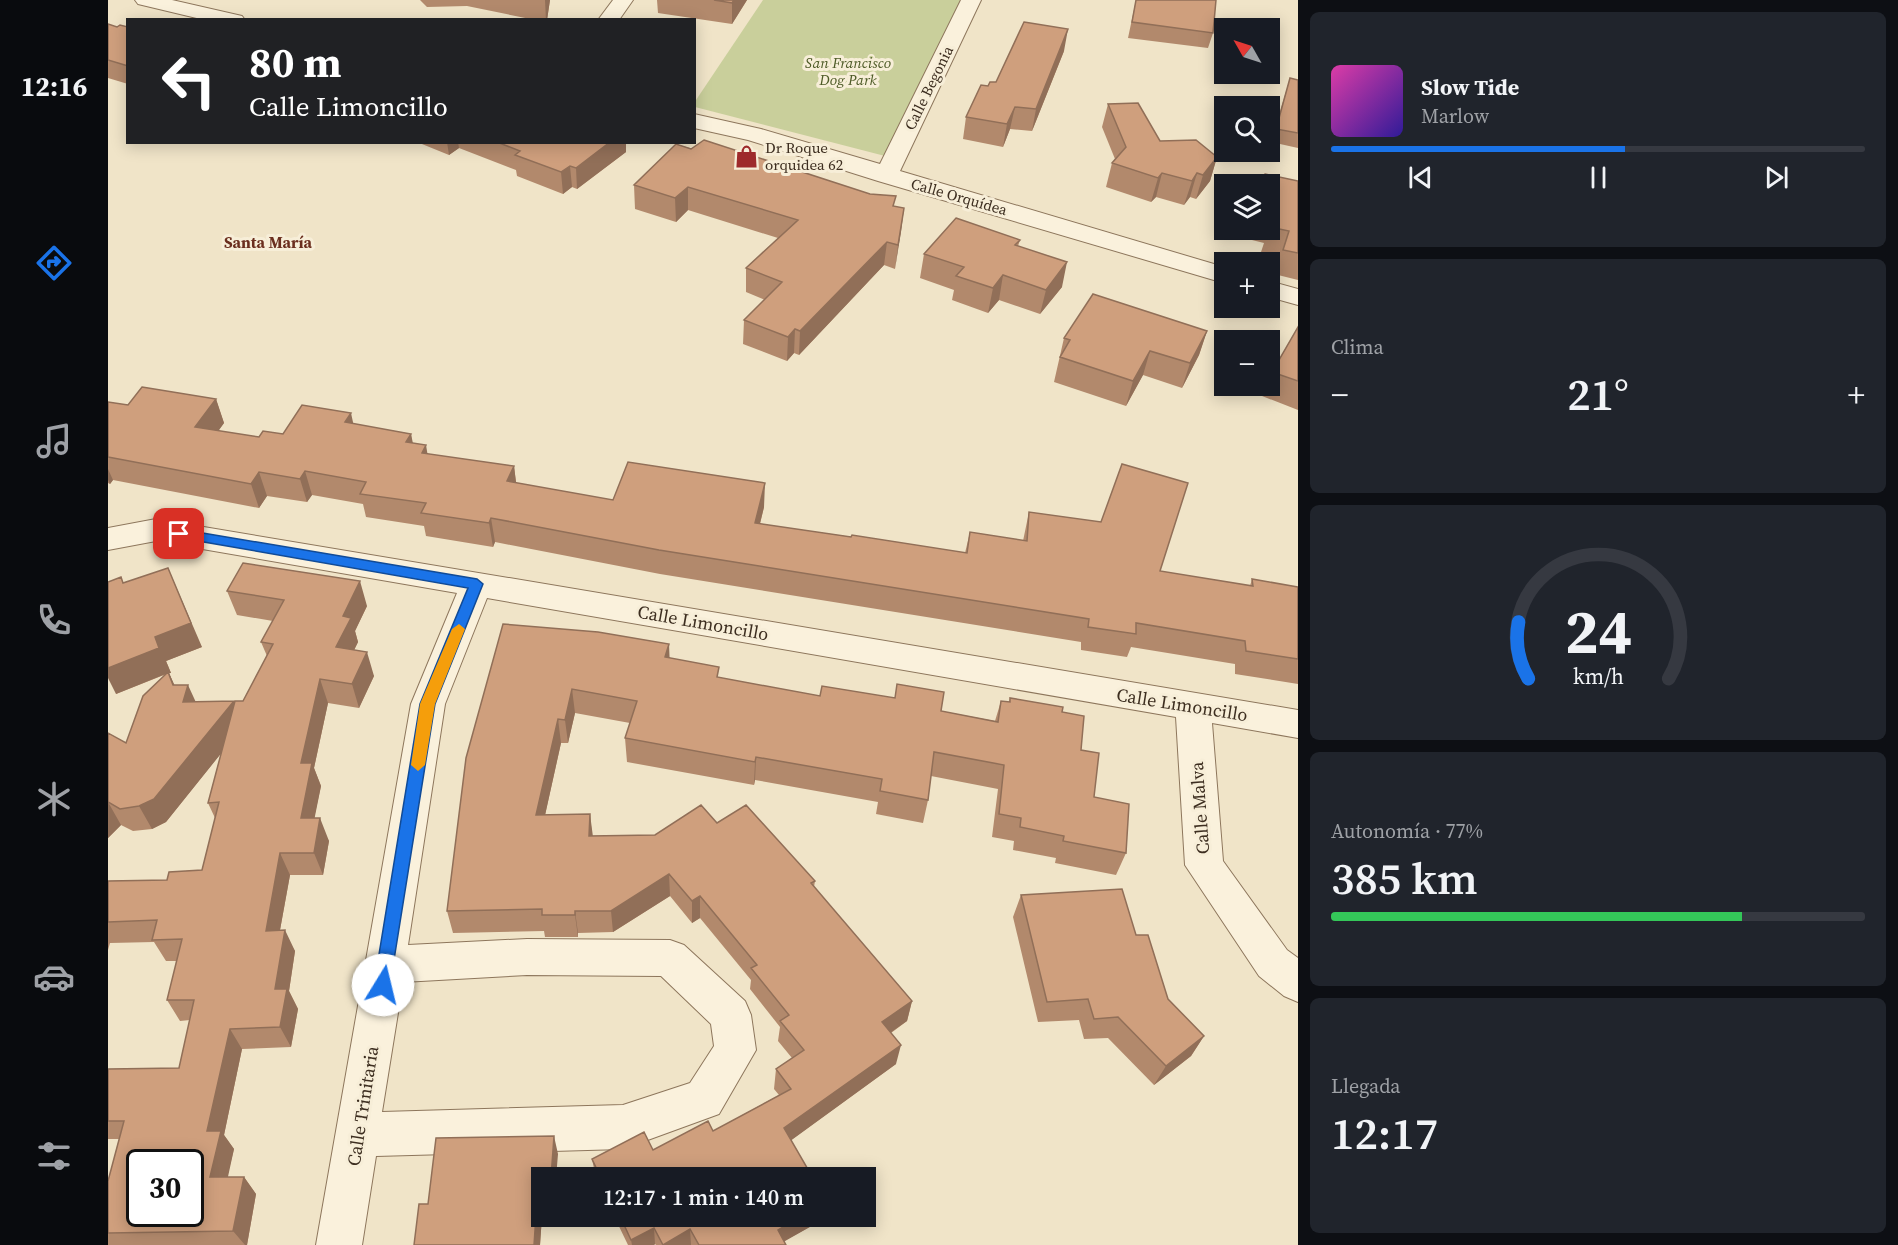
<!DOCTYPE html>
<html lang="es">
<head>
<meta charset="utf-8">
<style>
	body { margin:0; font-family:"Source Serif 4",serif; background:#20242c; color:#f1f3f6; height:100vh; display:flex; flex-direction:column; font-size:22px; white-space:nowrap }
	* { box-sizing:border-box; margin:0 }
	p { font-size:20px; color:#9ea1a6 }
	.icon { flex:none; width:33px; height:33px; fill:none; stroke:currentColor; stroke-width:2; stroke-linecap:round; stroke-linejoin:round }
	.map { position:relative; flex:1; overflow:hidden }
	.side { display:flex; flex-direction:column; gap:12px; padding:12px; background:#0d0f14; width:600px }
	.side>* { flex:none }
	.banner { position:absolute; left:18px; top:18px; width:570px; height:126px; border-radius:0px; box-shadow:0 3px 15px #0003; background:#202124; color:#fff; overflow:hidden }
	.needle { width:39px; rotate:309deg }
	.controls { position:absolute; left:1106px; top:18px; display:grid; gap:12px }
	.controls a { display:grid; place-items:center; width:66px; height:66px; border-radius:0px; background:#171b24; box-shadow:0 3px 15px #0003; font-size:30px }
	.speed { position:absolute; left:18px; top:1149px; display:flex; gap:12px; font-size:30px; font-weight:700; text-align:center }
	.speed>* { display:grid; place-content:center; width:78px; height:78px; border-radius:50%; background:#171b24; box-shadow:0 3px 15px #0003; line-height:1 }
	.speed .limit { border:3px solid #111; border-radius:9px; background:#fff; color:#111 }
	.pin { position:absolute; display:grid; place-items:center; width:51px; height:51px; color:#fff; margin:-26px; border-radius:12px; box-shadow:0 3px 9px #0006 }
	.me { position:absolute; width:66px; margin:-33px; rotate:9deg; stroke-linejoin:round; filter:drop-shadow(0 0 4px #0008) }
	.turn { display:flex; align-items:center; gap:21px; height:126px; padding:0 24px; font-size:27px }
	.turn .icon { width:78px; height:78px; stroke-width:2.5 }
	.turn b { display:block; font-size:42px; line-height:51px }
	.big { font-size:45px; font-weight:600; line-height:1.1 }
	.side .card { flex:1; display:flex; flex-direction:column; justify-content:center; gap:9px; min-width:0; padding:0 21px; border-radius:9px; background:#20242c }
	.side .dial { align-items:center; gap:0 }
	.dial svg { height:156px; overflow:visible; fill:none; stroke:#363941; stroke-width:7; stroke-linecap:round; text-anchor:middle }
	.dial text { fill:#f1f3f6; stroke:none }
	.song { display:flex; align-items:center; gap:18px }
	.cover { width:72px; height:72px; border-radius:9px; background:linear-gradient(135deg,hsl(320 70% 55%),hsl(250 70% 35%)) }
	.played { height:6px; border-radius:3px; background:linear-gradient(90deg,#1a73e8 55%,#363941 55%) }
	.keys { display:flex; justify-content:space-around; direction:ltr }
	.heat { display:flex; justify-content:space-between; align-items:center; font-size:33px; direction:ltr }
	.charge { height:9px; border-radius:4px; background:linear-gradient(90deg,#34c759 77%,#363941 0) }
	.trip { position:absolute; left:423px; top:1167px; width:345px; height:60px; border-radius:0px; background:#171b24; box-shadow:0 3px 15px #0003; font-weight:600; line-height:60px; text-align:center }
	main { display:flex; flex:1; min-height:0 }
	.dock { display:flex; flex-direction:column; width:108px; justify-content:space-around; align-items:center; background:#090b0e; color:#9ea1a6 }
	.dock .icon { width:42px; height:42px }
	.dock .active { color:#1a73e8 }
	.dock b { font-size:27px; color:#f1f3f6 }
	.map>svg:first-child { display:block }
	.green { fill:#c9cf9b }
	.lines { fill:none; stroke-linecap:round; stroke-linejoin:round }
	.street-casing { stroke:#8d765c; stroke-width:2 }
	.street { fill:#faf1dc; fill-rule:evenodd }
	.wall { fill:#b2896c }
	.shaded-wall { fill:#916f58 }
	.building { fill:#cf9f7d; stroke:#916f58; stroke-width:1.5; fill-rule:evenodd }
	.route { fill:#1a73e8; stroke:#114b97; stroke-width:1.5 }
	.slow { fill:#f59e0b }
	.labels { text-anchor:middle; stroke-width:6; stroke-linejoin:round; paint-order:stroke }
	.far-park-label { font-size:15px; font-style:italic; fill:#4d5a26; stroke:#f7eed8 }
	.far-street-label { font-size:15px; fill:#3d2e20; stroke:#f7eed8 }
	.far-poi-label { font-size:15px; fill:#3d2e20; stroke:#f7eed8; text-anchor:start }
	.far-neighbourhood-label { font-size:16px; font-weight:bold; fill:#6b2e1e; stroke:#f7eed8 }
	.street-label { font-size:18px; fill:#3d2e20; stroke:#f7eed8 }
</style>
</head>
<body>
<main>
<nav class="dock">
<b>12:16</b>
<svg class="icon active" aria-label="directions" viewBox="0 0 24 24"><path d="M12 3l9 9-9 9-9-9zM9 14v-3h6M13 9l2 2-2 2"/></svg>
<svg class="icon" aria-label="music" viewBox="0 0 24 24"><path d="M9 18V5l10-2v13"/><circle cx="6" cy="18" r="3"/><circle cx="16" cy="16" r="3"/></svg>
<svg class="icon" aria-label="phone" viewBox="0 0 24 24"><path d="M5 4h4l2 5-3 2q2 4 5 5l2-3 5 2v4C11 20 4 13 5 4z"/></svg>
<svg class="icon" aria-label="climate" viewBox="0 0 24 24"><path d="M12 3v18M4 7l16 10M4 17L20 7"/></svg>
<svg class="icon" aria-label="car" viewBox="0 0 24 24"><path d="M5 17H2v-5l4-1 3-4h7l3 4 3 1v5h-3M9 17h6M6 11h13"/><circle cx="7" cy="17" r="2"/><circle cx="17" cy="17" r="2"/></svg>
<svg class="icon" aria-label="filters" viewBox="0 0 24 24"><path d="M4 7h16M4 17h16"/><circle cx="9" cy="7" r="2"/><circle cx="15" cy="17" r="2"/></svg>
</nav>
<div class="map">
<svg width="1190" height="1245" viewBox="0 0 1190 1245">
	<rect width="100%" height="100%" fill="#f0e4c8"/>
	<!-- green -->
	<path class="green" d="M655,0h200l-78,156 -190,-49 -1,-4z"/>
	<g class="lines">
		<defs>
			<path id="street" d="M27,0h37l70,16 3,4h-40l-67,-16z
				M505,0h20l-14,20h-21z
				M853,0h20l-81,171 324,96v16l-346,-102 -130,-41 -54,-12v-14l67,15 119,35z
				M1161,281l29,8v16l-29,-8z
				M48,519l1142,191v28l-86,-15 11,138 64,89 11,8v44l-14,-6 -25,-20 -74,-111 -9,-148 -689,-119 -42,106 -37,241 119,-6 143,1 14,5 61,56 6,14 5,35 -37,64 -96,35 -247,7 -14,89h-46l95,-541 46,-111 -301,-52 -48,9v-22zM419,975l134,1 50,48 3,22 -24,37 -67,22 -241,7 21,-130z"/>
		</defs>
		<!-- street casing -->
		<use href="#street" class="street-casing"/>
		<!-- street -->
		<use href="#street" class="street"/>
	</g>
	<!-- wall -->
	<path class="wall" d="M312,0h130l-3,20h-12l-68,-14 -40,1z
		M549,0h90l-15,24 -74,-11z
		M1028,0h80l-3,33 -5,15 -80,-10z
		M0,24l9,3h11v57l-20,-6z
		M956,51l-32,80 -22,-2 -7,18 -40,-8 3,-22 22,-31z
		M1182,78l8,2v68l-27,-6z
		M1000,104l52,37 57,16 -7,24 -14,18 -6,-2 -6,8 -28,-8 -5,5 -45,-15 6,-24 3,-4 -13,-32z
		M309,142h209v10l-49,37 -5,-2 -9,7 -46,-18 -1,-6 -57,-22 -10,7z
		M568,144l218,63 10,1 -9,61 -11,-4 -85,90 -5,-2 -7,8 -44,-17 1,-24 21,-20 -19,-8v-24l32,-30 -90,-28 -12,12 -41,-13 -1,-24z
		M1190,181v99l-24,-6 6,-18 -19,-4 3,-9 -20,-5 2,-8h23v-46z
		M912,240l-2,6 44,41 -22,27 -41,-14 -11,13 -36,-13 2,-10 -34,-12 4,-24z
		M1190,327v83l-36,-14 4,-10h3v-7l3,-7z
		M1099,331l-8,24 -17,33 -39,-13 -17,31 -72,-24 10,-44z
		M108,399l8,24 -6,8 41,6 94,-13 58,10 1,9 15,11 87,12 2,17 97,17 151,7 -4,17 205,29 5,-21 53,9 6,-29 131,59 90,15 2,-7 46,8v97l-63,-10v-10l-104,-17 -4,10 -46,-7v-8l-421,-68 -165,-32 -2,5 -67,-11 -2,-10 -58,-9 -3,-13 -51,-9 -5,7 -40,-6 -8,12 -146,-28 -3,4 -2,-1v-81l20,3z
		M15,583l79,64 -36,14 5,12h-2l5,12 22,17 39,1 8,-2 24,-45 -6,-14 12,-21 -36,-6 -10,-24 140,15 -12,25 3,11 -4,8 20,26 -15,32 -31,-5 -14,65 7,18 -7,32 15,23 -6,34h-33l-10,55 15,21 -6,40 9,18 -7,38 -49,2 -18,86 10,14 -7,28h17l12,17 -9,51h-139v-64l11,-42h-11v-70l71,-1 11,-48 -10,1 -13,-21 10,-39h-11l-12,-19 -44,1 -2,7v-69l59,-1 35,-10 13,-52 -7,-15 13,-50 -55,69 -14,7 -19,2 -12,-6 -13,13v-105l18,10 38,-68 -48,19z
		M395,624l167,34 49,20 101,18 121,15 54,10 6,-20 8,1 1,-4 52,14 19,38 13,47 32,56 -10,22 -61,-12 1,-5 -43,-8 1,-9 -22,-4 6,-48 -67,-13 -3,24 -5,23 -47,-9 2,-12 -123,-22 -1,5 -127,-23 -2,-24 5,-15 -55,-10 -7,30h-7l-16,72 45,-1 2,22 63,-1 62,-12 98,58 -1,6 98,114 -5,20 -16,12 5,31 -105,76 22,38h-217l-4,-19 61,-9 60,-19 66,-36 -5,-6 2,-20 16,-11 -14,-17 2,-14 -30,-38 1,-9 -51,-62 -8,5 -22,-27 -57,36 -35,1v4h-33l-1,-6 -91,2 -6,-22z
		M913,895l115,40 32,64 36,37 -13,20 -37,29 -46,-47 -24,1 -5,-19 -41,2 -25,-105z
		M450,1154l-16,24v38l-2,29h-126l14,-41z
		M506,1216h210v3l-40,22 2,4h-130l-1,-1 -1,1h-26z"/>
	<!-- shaded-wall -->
	<path class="shaded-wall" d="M437,0h5l-3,20h-1z
		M626,0h13l-15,24v-21z
		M960,29l-4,22 -32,80 4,-22z
		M907,107l-5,22 -7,18 4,-23z
		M339,142h11l1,6 -10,7z
		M502,142h16v10l-49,37 -1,-21z
		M1109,157l-7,24 -14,18 7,-24z
		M462,166l2,21 -9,7 -2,-22z
		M1054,173l-6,24 -5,5 7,-24z
		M1089,173l-7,24 -6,8 8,-24z
		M580,187v23l-12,12 -1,-24z
		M796,208l-3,24 -6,37 3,-24z
		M779,242l-3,23 -85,90 1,-24z
		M959,262l-5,25 -22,27 6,-24z
		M895,275l-4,25 -11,13 5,-25z
		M687,329l-1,24 -7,8 1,-24z
		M1099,331l-8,24 -17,33 8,-25z
		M1042,351l-7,24 -17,31 7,-25z
		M108,399l8,24 -20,28 -9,-24z
		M243,413l5,23 -11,-14z
		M303,434l5,24 -10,-16z
		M318,445l4,24 -8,-16z
		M406,466l3,24 -10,-9z
		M0,469l5,11 -3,4 -2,-4z
		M197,471l7,24 -5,7 -7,-23z
		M151,472l8,24 -8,12 -8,-24z
		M657,483l-1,24 -10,40 1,-24z
		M383,518l4,24 -2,5 -4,-24z
		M60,568l34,79 -36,14 5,12h-2l10,22 -6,-10 -5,-12 -52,21 -8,-16v-10l47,-31z
		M252,581l7,25 -12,25 3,11 -14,29 -8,-24 7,-31z
		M561,644l1,24 -5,-11z
		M259,652l7,24 -15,32 -7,-24z
		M212,679l8,24 -14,65 7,18 -11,55 -9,-23v-55z
		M80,685l11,24 -16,-7z
		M464,689l3,24 -7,30 -3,-23z
		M126,701l10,24 -78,97 -14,7 -13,-23z
		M450,719l3,24 -21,95 -4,-23z
		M648,757l-1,23 -1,5 1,-23z
		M0,802l13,23 -13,13z
		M482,814l3,23 -4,-1z
		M212,818l9,23 -6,34 -9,-22z
		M172,853l10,22 -14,77 -10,-21z
		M561,874l1,22 -57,36 -2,-21z
		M592,896v22l-8,5v-22z
		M467,911l3,22v4l-3,-22z
		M177,930l10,21 -6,40 9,18 -7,38 -11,-20 -5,-38z
		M804,1001l-5,20 -30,21 5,-20z
		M122,1029l12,20 -18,86 10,14 -10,46 -14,-18 -3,-46z
		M1096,1036l-13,20 -37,29 12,-19z
		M793,1045l-5,19 -114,83 2,-19z
		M446,1136l4,18 -2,24h-5z
		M136,1177l12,17 -9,51h-2l-12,-14z
		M430,1186l4,13v17l-2,29h-6z
		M693,1216h23v3l-46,26v-15z
		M546,1228l1,16 -1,1h-22l-1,-5z
		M582,1229l1,16h-28z"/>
	<!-- building -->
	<path class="building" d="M606,0h20l-2,3z
		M1028,0h80l-3,33 -81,-11z
		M916,22l44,7 -32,80 -21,-2 -8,17 -41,-7 15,-32 7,1 2,-4h6z
		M0,24l9,3 3,-2 8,2v39l-20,-6z
		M1182,78l8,2v53l-22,-4z
		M1030,103l22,38 36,-1 21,17 -14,18 -6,-2 -5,8 -30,-8 -4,5 -46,-15 14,-16 -18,-43z
		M596,140l166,54 26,2 -3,10 11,2 -6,37 -11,-3 -87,89 -5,-2 -7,8 -44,-17 38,-38 -36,-14 52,-48 -110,-33 -13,11 -41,-13 42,-41 15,5z
		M389,142h113l-34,26 -6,-2 -9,6 -46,-17 5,-4z
		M1157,174l33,7v72l-15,-3 6,-19 -19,-4 3,-8 -4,-1v-34h-8z
		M848,218l64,22 -5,5 52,17 -21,28 -43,-15 -10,13 -37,-12 8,-9 -40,-13z
		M985,294l114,37 -17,32 -40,-12 -17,30 -73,-24 10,-17 -6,-2z
		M1190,327v54l-26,-9z
		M34,387l74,12 -21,28 64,10 4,-6 20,3 19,-29 49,8 -6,9 66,12 -5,8 20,3 -4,8 92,13 -7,15 106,19 15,-38 137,21 -10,40 96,14 1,-2 115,18 3,-21 57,9 2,-29 72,10 21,-58 66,19 -28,88 93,15 -1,-7 46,8v72l-52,-8 -1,-10 -109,-18v11l-48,-7 1,-8 -430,-69 -168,-32 -2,5 -68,-10 5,-10 -66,-9 6,-12 -61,-11 -5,8 -41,-7 -8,12 -143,-27v-55l20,3z
		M135,563l117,18 -17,35 8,2 -15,29 31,5 -15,32 -32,-5 -19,84h11l-11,55h19l-6,35h-34l-14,78 19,-1 -10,59h12l-7,38 -50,2 -23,102h14l-11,46h34l-11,54 -125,2v-52l16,-60h-16v-52l71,-1 15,-68h-27l15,-61 -30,1 5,-20 -49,2v-41l59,-1 2,-8 33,-2 17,-68 -11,1 27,-102h8l30,-57 -12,-2 23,-42 -57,-9zM32,1162h50v52h-50z
		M60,568l23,55 -36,14 4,11 -51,20v-86l13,-5 2,6z
		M395,624l95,8 71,12 -4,13 54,10 -2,10 103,19 2,-10 73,12 2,-14 47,8 -3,19 57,11 3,-21 9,1v-4l53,9 -1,5 22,4 -3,34 18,3 -5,44 35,7 -3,49 -63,-12 1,-5 -44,-9 1,-9 -22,-4 5,-49 -70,-13 -6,48 -48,-9 2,-12 -126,-22 -1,5 -130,-24 12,-37 -65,-12 -7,31 -7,-1 -22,96 54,-1 -1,22 66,-1 46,-30 16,18 29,-18 69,76 -4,2 101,118 -30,21 19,23 -117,83 29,50h-212l-9,-19 52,-27 9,18 55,-29 5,10 78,-42 -15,-20 28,-19 -24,-29 9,-6 -38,-47 6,-3 -57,-69 -8,5 -23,-27 -58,37h-36v4h-33v-6l-95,2 19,-153z
		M60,672l5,13h15l-5,17 51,-1 -80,98 -15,7 -19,3 -12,-7v-69l18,10 17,-47z
		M1014,889l14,46h12l20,64 36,37 -38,30 -48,-49 -24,2 -6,-20 -41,3 -26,-107z
		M446,1136l-3,42h-9v8h-4l-4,59h-120l5,-41h9l8,-66z
		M512,1216h181l-23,14 8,15h-87l-9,-16 -27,16 -9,-17 -23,12z"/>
	<!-- route -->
	<path class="route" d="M71,529l298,50 6,5 -48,120 -46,287 -6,2 -6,-2 -3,-6 46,-281 48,-116 -293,-51v-6z"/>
	<!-- slow -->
	<path class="slow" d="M351,624l6,5 -30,75 -10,61 -7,6 -7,-6 9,-61 32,-75z"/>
	<!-- icons -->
	<defs>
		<symbol id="shop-bare" viewBox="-9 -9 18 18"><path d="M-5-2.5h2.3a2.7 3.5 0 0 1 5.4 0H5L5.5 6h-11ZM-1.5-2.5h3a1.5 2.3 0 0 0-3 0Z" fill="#9e2a2b" stroke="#f7eed8" stroke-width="2.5" paint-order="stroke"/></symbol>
	</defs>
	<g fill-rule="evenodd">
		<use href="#shop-bare" x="622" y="140" width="33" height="33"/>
	</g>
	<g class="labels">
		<!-- far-park labels -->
		<g class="far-park-label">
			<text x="740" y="68">San Francisco<tspan x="740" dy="17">Dog Park</tspan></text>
		</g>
		<!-- far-street labels -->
		<g class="far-street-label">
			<text transform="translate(821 88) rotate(-64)" y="5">Calle Begonia</text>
			<text transform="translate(851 197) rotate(16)" y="5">Calle Orquídea</text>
		</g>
		<!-- far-poi labels -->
		<g class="far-poi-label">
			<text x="657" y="153">Dr Roque<tspan x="657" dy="17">orquidea 62</tspan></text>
		</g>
		<!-- far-neighbourhood labels -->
		<g class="far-neighbourhood-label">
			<text x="160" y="248">Santa María</text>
		</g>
		<!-- street labels -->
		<g class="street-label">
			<text transform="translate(595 623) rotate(10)" y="6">Calle Limoncillo</text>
			<text transform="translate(1074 705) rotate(9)" y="6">Calle Limoncillo</text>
			<text transform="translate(1092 808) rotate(-94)" y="6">Calle Malva</text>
			<text transform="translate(255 1106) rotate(-81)" y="6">Calle Trinitaria</text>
		</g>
	</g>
</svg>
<div class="controls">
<a><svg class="needle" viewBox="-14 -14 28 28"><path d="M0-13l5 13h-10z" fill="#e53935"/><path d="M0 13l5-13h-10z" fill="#9ea1a6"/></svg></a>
<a><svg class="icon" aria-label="search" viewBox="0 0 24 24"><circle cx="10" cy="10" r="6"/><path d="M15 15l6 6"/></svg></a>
<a><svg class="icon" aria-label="layers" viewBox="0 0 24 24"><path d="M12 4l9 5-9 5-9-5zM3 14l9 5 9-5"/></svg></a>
<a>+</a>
<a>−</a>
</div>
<div class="speed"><div class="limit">30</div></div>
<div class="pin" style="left:71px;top:534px;background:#d93025"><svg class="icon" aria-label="arrive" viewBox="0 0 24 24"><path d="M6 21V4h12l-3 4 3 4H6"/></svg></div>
<svg class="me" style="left:275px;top:985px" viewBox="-20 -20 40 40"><circle r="19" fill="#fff"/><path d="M0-13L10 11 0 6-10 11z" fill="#1a73e8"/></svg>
<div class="trip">12:17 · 1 min · 140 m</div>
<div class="banner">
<div class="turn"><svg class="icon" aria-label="left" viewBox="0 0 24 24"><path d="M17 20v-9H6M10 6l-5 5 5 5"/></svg><div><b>80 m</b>Calle Limoncillo</div></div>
</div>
</div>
<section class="side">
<div class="card">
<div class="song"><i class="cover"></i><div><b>Slow Tide</b><p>Marlow</p></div></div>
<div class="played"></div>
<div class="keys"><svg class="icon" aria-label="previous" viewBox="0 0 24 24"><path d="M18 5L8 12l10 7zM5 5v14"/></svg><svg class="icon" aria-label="pause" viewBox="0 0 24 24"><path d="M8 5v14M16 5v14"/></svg><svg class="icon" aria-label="next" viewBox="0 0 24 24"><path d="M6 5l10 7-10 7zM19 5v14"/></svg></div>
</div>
<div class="card"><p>Clima</p>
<div class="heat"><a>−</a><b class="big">21°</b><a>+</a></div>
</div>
<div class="card dial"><svg viewBox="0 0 100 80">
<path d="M14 69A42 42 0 1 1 86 69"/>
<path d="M14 69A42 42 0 0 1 9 40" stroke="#1a73e8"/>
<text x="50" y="56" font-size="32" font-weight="700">24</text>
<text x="50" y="72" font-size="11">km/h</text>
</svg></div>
<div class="card"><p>Autonomía · 77%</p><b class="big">385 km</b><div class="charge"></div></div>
<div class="card"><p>Llegada</p><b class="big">12:17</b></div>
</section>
</main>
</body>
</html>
